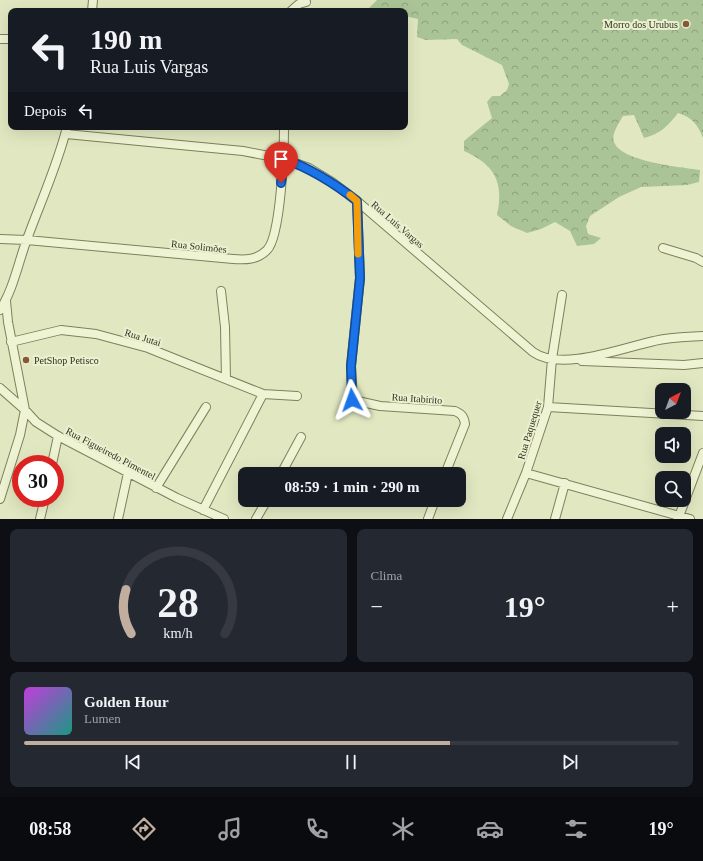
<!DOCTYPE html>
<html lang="pt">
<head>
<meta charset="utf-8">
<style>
	body { margin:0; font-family:Georgia,serif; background:#242831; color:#f1f3f6; height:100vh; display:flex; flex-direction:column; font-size:15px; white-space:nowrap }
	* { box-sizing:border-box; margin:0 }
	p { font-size:13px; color:#9ea1a6 }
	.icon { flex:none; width:22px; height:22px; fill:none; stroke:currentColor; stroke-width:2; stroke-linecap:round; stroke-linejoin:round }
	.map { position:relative; height:519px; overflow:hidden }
	.sheet { display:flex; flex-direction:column; gap:10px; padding:10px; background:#0d0f14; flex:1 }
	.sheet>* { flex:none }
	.top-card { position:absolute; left:8px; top:8px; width:400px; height:122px; border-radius:8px; box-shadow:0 4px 16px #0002; background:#171b24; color:#f1f3f6; overflow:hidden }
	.needle { width:26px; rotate:41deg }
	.tools { position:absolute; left:655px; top:383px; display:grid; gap:8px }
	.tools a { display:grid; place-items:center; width:36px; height:36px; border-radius:8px; background:#171b24; box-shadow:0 4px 16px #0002; font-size:20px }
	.speed { position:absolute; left:12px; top:455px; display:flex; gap:8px; font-size:20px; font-weight:700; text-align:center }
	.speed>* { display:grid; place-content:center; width:52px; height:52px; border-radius:50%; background:#171b24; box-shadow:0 4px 16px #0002; line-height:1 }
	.speed .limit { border:6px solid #d22; background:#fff; color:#111 }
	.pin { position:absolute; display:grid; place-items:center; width:34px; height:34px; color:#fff; margin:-41px -17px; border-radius:50% 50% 50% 0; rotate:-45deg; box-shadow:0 0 4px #0007 }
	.pin .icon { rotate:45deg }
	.me { position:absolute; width:44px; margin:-22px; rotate:356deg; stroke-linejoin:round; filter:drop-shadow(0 0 3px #0008) }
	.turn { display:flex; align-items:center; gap:14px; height:84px; padding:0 16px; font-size:18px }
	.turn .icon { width:52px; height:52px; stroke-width:2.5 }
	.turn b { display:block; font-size:28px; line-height:34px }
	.then { display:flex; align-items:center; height:38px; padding:0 16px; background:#0003; gap:8px; font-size:15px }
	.big { font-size:30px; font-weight:700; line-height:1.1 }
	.sheet .widget { flex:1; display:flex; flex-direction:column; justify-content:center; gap:6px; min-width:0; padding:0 14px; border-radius:8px; background:#242831 }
	.sheet .dial { align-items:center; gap:0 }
	.dial svg { height:104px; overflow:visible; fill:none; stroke:#363941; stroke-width:7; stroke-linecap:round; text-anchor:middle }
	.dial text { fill:#f1f3f6; stroke:none }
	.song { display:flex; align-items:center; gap:12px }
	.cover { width:48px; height:48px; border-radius:6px; background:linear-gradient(135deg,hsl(290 70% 55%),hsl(170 70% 35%)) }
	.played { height:4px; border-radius:2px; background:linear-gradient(90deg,#c1ae9e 65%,#363941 65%) }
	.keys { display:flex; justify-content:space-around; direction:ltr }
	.heat { display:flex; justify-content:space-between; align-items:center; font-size:22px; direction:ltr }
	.sheet .tiles { flex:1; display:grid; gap:10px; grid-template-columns:1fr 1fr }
	.widget:last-child { grid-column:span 2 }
	.trip { position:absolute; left:238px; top:467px; width:228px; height:40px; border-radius:8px; background:#171b24; box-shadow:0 4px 16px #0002; font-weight:700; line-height:40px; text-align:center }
	.menu { display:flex; height:64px; justify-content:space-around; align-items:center; background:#090b0e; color:#9ea1a6 }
	.menu .icon { width:28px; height:28px }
	.menu .selected { color:#c1ae9e }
	.menu b { font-size:18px; color:#f1f3f6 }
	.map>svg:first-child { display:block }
	.forest { fill:url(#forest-crowns) }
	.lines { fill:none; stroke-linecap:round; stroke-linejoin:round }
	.minor-casing { stroke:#7f7f5b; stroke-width:10 }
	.minor { stroke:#eef4d3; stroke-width:8 }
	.route-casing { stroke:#114b97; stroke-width:10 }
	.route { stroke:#1a73e8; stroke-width:7 }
	.slow { stroke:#f59e0b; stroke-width:7 }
	.poi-dot { fill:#875932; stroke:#eaf0d0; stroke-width:1.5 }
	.labels { text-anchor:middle; stroke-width:4; stroke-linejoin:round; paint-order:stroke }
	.poi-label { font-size:10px; fill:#31301d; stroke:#eaf0d0; text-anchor:end }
	.street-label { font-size:10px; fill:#31301d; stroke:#eaf0d0 }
</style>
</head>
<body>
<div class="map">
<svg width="703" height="519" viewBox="0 0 703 519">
	<defs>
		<pattern id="forest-crowns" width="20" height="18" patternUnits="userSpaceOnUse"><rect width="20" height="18" fill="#aac497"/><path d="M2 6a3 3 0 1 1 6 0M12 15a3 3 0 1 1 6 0" fill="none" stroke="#8ba07b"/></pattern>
	</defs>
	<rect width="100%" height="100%" fill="#e1e8c1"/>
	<!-- forest -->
	<path class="forest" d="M377,0h326v138c-5,-13 -11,-21 -25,-25 -10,13 -18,21 -34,25l-10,-23 -11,1c-4,7 -12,18 -9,26 7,20 67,25 86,28l-1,12 -12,3 -46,2 -22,10 -29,19 -4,10 2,8 13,4 -7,6 -17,2 -7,-15 -15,-9 -14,7 -14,4 -16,-7 -14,-11c7,-33 -2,-50 -33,-64v-10l28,-23 -5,-16 5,-6h8l7,-6 2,-6 -7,-19 -40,-20 -5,-6 -31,1 -9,-3 1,-18 -13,-3v-5h-39z"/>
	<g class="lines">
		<defs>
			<path id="minor" d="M92,11l1,-11
				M291,11l8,-7 7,-2
				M0,39h11
				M66,134l177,17 41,8 25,9 23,14 25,19 176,151c28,20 89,-4 121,-11 16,-4 32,-4 49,-5
				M357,201l3,77 -9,88 2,34 27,6 75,5c7,3 9,6 10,13l-20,50
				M0,239l27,1 206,19c13,1 24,1 34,-9 14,-14 17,-101 17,-123
				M663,248l33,10 7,4
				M221,291l4,36 1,52
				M0,310c13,-20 18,-46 26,-68 14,-39 31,-75 41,-115
				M11,342l50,-12 35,4 52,14 115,46 34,2
				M582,361l102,4 19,-2
				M0,388l25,22 11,12 22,14 119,62 47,21
				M548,407l155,9
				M52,464l6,-28
				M526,473l164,46
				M281,474l20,-37
				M156,488l50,-81
				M0,499l20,-64 5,-25 -17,-88 -2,-21
				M203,510l60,-116
				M40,519l5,-21
				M118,519l10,-46
				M256,519l11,-19
				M428,519l7,-19
				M507,519l19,-46 22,-66 4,-48 10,-64
				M555,519l10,-36
				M678,519l25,-66"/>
		</defs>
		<!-- minor casing -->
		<use href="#minor" class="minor-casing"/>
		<!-- minor -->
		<use href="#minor" class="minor"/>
	</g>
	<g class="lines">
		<defs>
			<path id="route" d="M281,183l3,-24c28,10 50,24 73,42l3,77 -9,88 1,34"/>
		</defs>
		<!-- route casing -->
		<use href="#route" class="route-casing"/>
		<!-- route -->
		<use href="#route" class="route"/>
		<!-- slow -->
		<path class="slow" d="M350,195l7,6 1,53"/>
	</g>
	<!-- markers -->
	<g class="poi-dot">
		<circle cx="686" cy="24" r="4"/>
		<circle cx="26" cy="360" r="4"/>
	</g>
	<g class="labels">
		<!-- poi labels -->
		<g class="poi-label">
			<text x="678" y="28">Morro dos Urubus</text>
			<text x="34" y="364" text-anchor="start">PetShop Petisco</text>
		</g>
		<!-- street labels -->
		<g class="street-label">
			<text transform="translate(398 224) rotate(41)" y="4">Rua Luis Vargas</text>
			<text transform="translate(199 246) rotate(6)" y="4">Rua Solimões</text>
			<text transform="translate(143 337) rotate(17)" y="4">Rua Jutai</text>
			<text transform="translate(417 398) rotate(4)" y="4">Rua Itabirito</text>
			<text transform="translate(529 430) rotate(-73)" y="4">Rua Paquequer</text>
			<text transform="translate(111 453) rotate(28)" y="4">Rua Figueiredo Pimentel</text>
		</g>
	</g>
</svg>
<div class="tools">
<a><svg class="needle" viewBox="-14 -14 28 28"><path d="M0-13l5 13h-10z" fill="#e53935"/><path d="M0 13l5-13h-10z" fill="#9ea1a6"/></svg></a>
<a><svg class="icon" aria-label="sound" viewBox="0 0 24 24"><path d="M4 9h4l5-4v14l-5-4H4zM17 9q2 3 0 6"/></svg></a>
<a><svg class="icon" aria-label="search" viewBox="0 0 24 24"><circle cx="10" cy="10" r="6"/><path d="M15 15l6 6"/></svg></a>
</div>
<div class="speed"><div class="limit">30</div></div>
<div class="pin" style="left:281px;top:183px;background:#d93025"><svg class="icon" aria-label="arrive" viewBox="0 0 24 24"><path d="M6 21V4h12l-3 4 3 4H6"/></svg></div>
<svg class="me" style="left:352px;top:400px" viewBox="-20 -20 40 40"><path d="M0-17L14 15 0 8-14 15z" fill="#1a73e8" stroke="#fff" stroke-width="4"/></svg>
<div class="trip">08:59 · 1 min · 290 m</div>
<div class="top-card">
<div class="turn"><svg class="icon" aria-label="left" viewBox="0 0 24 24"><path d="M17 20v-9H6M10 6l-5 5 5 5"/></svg><div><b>190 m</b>Rua Luis Vargas</div></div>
<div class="then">Depois<svg class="icon" aria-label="left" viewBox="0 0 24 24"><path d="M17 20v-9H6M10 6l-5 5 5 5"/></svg></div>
</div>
</div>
<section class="sheet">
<div class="tiles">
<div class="widget dial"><svg viewBox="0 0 100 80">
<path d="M14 69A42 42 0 1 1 86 69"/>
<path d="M14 69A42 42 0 0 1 10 35" stroke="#c1ae9e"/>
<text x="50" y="56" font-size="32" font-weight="700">28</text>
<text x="50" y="72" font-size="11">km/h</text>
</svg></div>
<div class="widget"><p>Clima</p>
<div class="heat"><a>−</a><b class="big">19°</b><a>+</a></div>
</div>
<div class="widget">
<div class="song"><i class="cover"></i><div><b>Golden Hour</b><p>Lumen</p></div></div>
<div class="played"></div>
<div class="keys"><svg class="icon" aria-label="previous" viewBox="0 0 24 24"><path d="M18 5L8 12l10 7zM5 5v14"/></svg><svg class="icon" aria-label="pause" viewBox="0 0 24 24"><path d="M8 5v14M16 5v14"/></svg><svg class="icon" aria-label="next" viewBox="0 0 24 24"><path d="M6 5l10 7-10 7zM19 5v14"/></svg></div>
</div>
</div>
</section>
<nav class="menu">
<b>08:58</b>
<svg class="icon selected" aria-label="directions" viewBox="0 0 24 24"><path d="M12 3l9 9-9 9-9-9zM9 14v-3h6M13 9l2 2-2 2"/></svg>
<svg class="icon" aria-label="music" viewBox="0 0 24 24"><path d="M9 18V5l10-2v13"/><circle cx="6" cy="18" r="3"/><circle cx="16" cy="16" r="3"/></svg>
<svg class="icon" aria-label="phone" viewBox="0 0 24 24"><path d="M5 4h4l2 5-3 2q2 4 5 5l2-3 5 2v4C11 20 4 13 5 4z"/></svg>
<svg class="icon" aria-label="climate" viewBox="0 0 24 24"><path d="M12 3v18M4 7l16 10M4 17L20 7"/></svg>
<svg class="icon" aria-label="car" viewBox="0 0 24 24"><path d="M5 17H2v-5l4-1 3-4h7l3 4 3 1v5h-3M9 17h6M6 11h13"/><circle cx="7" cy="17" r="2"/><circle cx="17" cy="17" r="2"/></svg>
<svg class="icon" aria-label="filters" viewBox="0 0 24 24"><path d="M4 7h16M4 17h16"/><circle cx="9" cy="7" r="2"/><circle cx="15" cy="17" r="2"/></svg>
<b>19°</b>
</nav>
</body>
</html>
